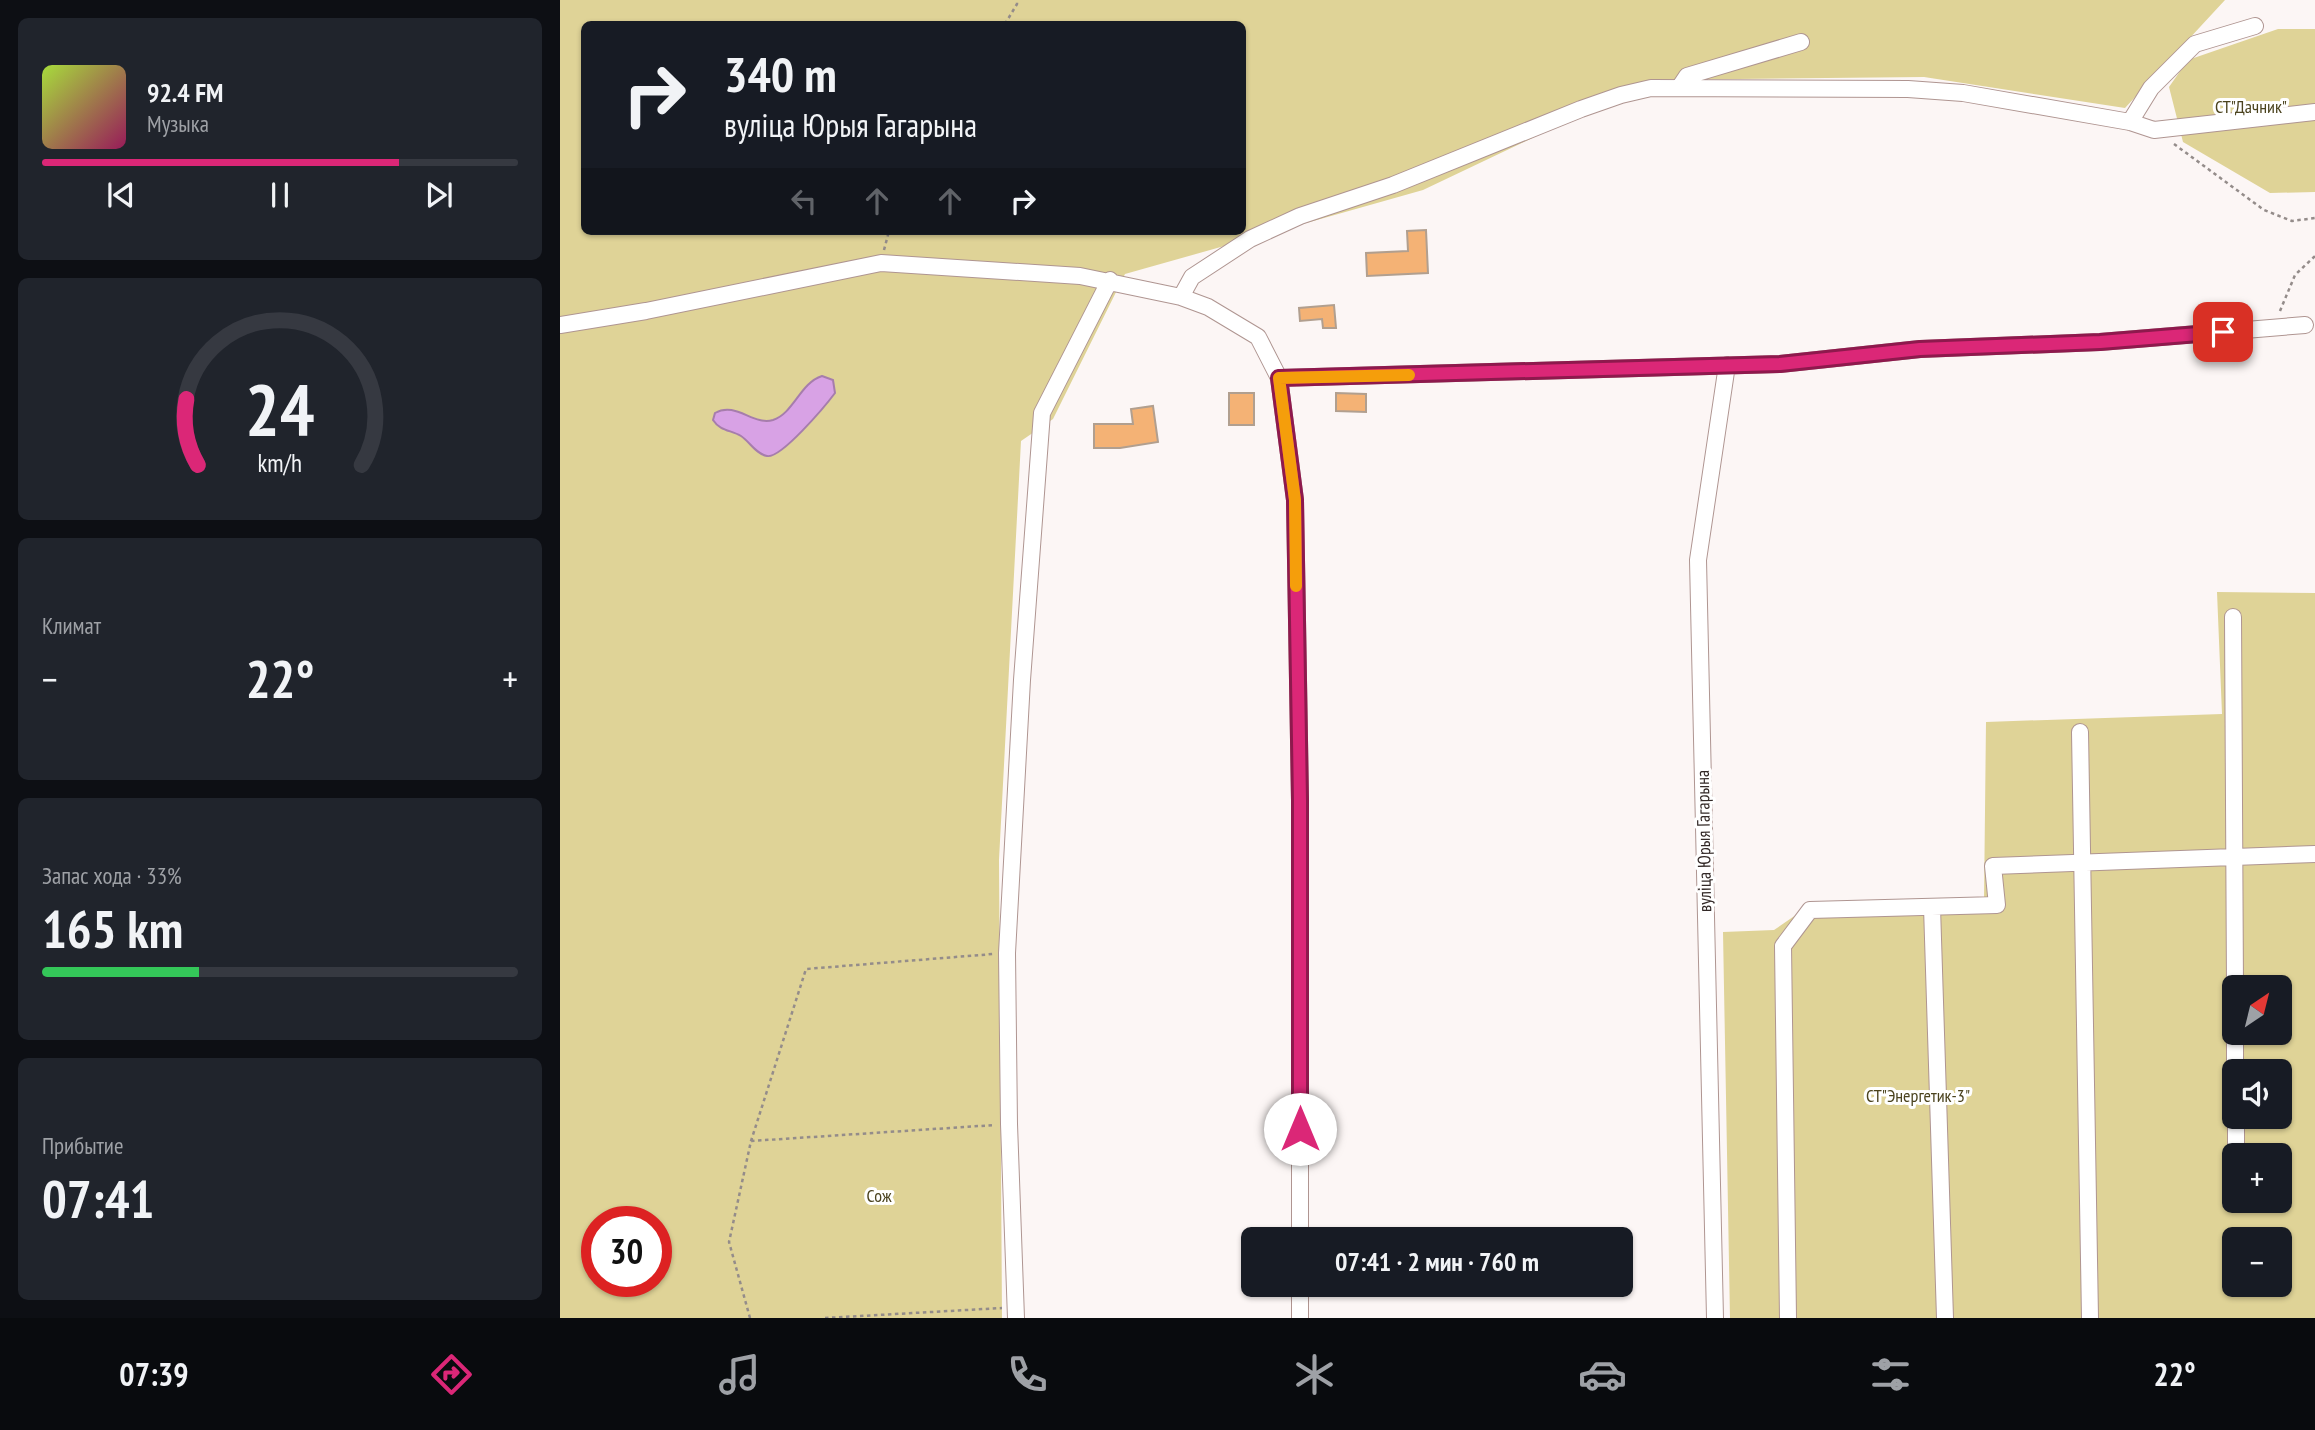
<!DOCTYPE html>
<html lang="ru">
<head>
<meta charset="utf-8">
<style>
	body { margin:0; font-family:"PT Sans Narrow",sans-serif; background:#20242c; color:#f1f3f6; height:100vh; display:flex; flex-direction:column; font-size:26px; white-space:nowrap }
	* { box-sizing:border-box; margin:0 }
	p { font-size:23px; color:#9ea1a6 }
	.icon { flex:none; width:38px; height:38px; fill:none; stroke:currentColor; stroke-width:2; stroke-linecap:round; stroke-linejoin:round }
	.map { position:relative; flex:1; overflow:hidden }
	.panel { display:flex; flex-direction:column; gap:18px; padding:18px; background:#0d0f14; width:560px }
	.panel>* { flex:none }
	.hud { position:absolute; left:21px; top:21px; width:665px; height:214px; border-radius:10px; box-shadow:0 2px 5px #0004; background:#171b24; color:#f1f3f6; overflow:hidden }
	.needle { width:46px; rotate:35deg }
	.tools { position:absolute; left:1662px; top:975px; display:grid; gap:14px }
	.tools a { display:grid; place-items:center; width:70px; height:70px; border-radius:10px; background:#171b24; box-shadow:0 2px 5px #0004; font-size:35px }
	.speed { position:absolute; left:21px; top:1206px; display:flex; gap:14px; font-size:35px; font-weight:700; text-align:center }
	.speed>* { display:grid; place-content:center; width:91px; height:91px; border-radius:50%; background:#171b24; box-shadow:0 2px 5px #0004; line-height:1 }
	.speed .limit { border:10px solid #d22; background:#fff; color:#111 }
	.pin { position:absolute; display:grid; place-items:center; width:60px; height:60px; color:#fff; margin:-30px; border-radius:14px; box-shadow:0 4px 10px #0006 }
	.me { position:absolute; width:77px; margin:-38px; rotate:0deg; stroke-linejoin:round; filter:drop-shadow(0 0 5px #0008) }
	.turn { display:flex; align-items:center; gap:24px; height:147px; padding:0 28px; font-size:32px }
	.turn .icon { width:91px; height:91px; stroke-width:2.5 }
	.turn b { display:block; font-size:49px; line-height:60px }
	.lanes { display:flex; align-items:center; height:66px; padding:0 28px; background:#0003; justify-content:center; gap:35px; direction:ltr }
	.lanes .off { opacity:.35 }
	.big { font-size:52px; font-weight:800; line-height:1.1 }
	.panel .widget { flex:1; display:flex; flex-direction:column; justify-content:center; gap:10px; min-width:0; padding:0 24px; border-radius:10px; background:#20242c }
	.panel .dial { align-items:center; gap:0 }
	.dial svg { height:182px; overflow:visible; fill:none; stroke:#363941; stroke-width:7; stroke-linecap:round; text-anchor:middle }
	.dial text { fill:#f1f3f6; stroke:none }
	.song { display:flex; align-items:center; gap:21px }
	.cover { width:84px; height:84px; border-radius:10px; background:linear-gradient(135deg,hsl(80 70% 55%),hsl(330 70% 35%)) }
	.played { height:7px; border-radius:4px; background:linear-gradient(90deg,#db2777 75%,#363941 75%) }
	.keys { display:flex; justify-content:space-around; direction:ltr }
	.heat { display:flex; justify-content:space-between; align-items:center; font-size:38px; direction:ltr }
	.charge { height:10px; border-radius:5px; background:linear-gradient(90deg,#34c759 33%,#363941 0) }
	.trip { position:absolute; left:681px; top:1227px; width:392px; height:70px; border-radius:10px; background:#171b24; box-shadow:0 2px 5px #0004; font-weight:800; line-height:70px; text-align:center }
	.dock { display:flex; height:112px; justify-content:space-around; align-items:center; background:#090b0e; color:#9ea1a6 }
	.dock .icon { width:49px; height:49px }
	.dock .active { color:#db2777 }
	.dock b { font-size:32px; color:#f1f3f6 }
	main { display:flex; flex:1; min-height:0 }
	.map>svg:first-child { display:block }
	.green { fill:#dfd397; fill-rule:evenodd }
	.water { fill:#d8a2e5; stroke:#a67dac; stroke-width:2 }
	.building { fill:#f4b275; stroke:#b19f8f; stroke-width:2 }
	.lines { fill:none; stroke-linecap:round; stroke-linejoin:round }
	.minor-casing { stroke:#af9591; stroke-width:18 }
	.path { stroke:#948c8a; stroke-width:2.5; stroke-dasharray:3.5 3.5; stroke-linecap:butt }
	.minor { stroke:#fff; stroke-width:16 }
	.route-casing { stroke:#8e194d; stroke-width:18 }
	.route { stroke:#db2777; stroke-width:12 }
	.slow { stroke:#f59e0b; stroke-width:12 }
	.labels { text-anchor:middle; stroke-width:6; stroke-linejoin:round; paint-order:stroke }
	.park-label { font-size:18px; fill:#4b431e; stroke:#fff }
	.street-label { font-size:18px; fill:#322826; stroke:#fff }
</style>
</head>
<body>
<main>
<section class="panel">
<div class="widget">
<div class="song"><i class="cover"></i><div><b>92.4 FM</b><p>Музыка</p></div></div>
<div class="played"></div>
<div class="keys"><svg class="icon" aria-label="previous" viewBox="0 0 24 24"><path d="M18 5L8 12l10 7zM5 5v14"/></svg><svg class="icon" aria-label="pause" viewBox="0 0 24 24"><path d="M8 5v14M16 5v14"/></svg><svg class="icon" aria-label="next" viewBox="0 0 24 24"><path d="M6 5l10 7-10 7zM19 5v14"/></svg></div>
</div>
<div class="widget dial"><svg viewBox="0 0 100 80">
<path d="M14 69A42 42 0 1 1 86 69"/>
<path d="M14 69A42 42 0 0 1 9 40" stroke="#db2777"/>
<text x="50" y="56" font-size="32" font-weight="700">24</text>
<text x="50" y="72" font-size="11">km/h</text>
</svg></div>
<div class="widget"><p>Климат</p>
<div class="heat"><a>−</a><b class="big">22°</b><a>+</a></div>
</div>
<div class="widget"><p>Запас хода · 33%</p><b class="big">165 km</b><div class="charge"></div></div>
<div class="widget"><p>Прибытие</p><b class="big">07:41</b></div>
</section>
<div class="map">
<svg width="1755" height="1318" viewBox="0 0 1755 1318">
	<rect width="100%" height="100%" fill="#fcf6f5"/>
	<!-- green -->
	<path class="green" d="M0,0h1665l-100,108 -201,-31 -270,3 -231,110 -298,84 -72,145 -32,22 -22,419 3,458h-442zM24,24h658v207h-658zM37,1222h59v59h-59z
		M1718,29h37v163l-45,1 -87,-51 -14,-55 19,-27z
		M1657,592l98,1v725h-585l-7,-386 51,-2 32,-22 178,-8 2,-178 236,-8zM1675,987h45v45h-45zM1675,1071h45v45h-45zM1675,1155h45v45h-45zM1675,1239h45v45h-45z"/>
	<!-- water -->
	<path class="water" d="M262,376l11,4 2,13c-9,12 -54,66 -68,63 -11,-2 -17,-14 -26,-20 -10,-6 -21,-5 -28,-16l2,-7c21,-12 38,13 58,7 21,-7 27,-37 49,-44z"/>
	<!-- building -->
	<path class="building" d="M866,230l2,43 -61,3 -1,-23 42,-2 -1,-20z
		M774,305l2,23h-13l-1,-9 -22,2 -1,-13z
		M669,393h25v32h-25z
		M776,393l30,1v18l-30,-1z
		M593,406l5,36 -38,6h-26v-24h39l-2,-15z"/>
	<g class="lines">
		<defs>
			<path id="minor" d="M1119,88l8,-12 114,-34
				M1570,122l21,-34 44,-44 60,-18
				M621,297l11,-20 58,-38 50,-23 93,-31 188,-76 40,-14 30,-7 257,1 55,4 167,29 24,8 161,-18
				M0,325l86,-14 235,-48 199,13 101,21 27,10 50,30 21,41 16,122 5,300v439
				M719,378l501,-14 140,-15 180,-7 205,-17
				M1673,617l2,370
				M1520,732l10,586
				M1372,907l13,411
				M1675,1032v39
				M1676,1116v30
				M740,1284v34
				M456,1318l-7,-194 -2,-171 15,-273 20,-267 68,-133
				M1155,1318l-17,-758 29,-195
				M1228,1318l-5,-372 27,-36 187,-5 -4,-39 322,-12"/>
		</defs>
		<!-- minor casing -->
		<use href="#minor" class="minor-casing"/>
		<!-- path -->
		<path class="path" d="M445,24l12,-20v-4
			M1614,144l90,66 28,11 23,-3
			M324,250l5,-19
			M1720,311l15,-36 20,-19
			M191,1141l244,-16
			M190,1318l-21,-76 22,-101 55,-172 187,-15
			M265,1318l177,-10"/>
		<!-- minor -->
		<use href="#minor" class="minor"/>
	</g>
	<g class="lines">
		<defs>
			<path id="route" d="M740,1129v-329l-5,-300 -16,-122 501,-14 140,-15 180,-7 123,-10"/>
		</defs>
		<!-- route casing -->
		<use href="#route" class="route-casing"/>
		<!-- route -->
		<use href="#route" class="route"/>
		<!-- slow -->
		<path class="slow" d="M736,586l-1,-86 -16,-122 130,-3"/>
	</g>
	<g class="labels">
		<!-- park labels -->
		<g class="park-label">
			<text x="1691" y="113">СТ"Дачник"</text>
			<text x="1358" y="1102">СТ"Энергетик-3"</text>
			<text x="319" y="1202">Сож</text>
		</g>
		<!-- street labels -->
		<g class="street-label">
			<text transform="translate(1144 841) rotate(-91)" y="6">вуліца Юрыя Гагарына</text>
		</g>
	</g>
</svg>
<div class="tools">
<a><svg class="needle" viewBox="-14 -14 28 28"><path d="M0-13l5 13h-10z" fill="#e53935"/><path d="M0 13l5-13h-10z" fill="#9ea1a6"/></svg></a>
<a><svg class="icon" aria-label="sound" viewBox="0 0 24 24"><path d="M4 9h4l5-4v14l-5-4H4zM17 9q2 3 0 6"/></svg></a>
<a>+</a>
<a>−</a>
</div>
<div class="speed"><div class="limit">30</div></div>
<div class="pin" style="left:1663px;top:332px;background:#d93025"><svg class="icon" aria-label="arrive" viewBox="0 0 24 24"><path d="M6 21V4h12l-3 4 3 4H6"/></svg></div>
<svg class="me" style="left:740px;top:1129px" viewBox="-20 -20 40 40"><circle r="19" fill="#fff"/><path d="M0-13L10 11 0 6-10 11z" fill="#db2777"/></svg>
<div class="trip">07:41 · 2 мин · 760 m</div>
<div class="hud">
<div class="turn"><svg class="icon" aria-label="right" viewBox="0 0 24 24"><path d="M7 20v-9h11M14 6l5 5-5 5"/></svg><div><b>340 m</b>вуліца Юрыя Гагарына</div></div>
<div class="lanes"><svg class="icon off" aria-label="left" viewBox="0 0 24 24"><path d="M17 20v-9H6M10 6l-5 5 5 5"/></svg><svg class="icon off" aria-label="ahead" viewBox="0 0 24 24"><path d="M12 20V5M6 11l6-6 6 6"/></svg><svg class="icon off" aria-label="ahead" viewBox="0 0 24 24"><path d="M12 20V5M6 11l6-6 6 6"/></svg><svg class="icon" aria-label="right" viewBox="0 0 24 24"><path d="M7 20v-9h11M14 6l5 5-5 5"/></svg></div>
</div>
</div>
</main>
<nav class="dock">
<b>07:39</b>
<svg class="icon active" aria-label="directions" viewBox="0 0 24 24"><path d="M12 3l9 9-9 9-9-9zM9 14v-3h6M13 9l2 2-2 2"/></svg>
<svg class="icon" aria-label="music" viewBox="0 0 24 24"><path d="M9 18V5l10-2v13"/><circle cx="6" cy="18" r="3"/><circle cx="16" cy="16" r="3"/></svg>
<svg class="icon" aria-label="phone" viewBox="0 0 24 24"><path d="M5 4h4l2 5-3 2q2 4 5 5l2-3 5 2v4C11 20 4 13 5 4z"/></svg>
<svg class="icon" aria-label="climate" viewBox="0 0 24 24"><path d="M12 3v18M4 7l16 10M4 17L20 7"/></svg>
<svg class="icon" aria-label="car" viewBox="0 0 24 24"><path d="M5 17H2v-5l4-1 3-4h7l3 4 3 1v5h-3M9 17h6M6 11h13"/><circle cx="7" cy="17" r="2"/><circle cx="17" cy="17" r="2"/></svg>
<svg class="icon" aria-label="filters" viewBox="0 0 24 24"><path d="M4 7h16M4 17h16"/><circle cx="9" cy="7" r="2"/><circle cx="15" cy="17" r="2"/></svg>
<b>22°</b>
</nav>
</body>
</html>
